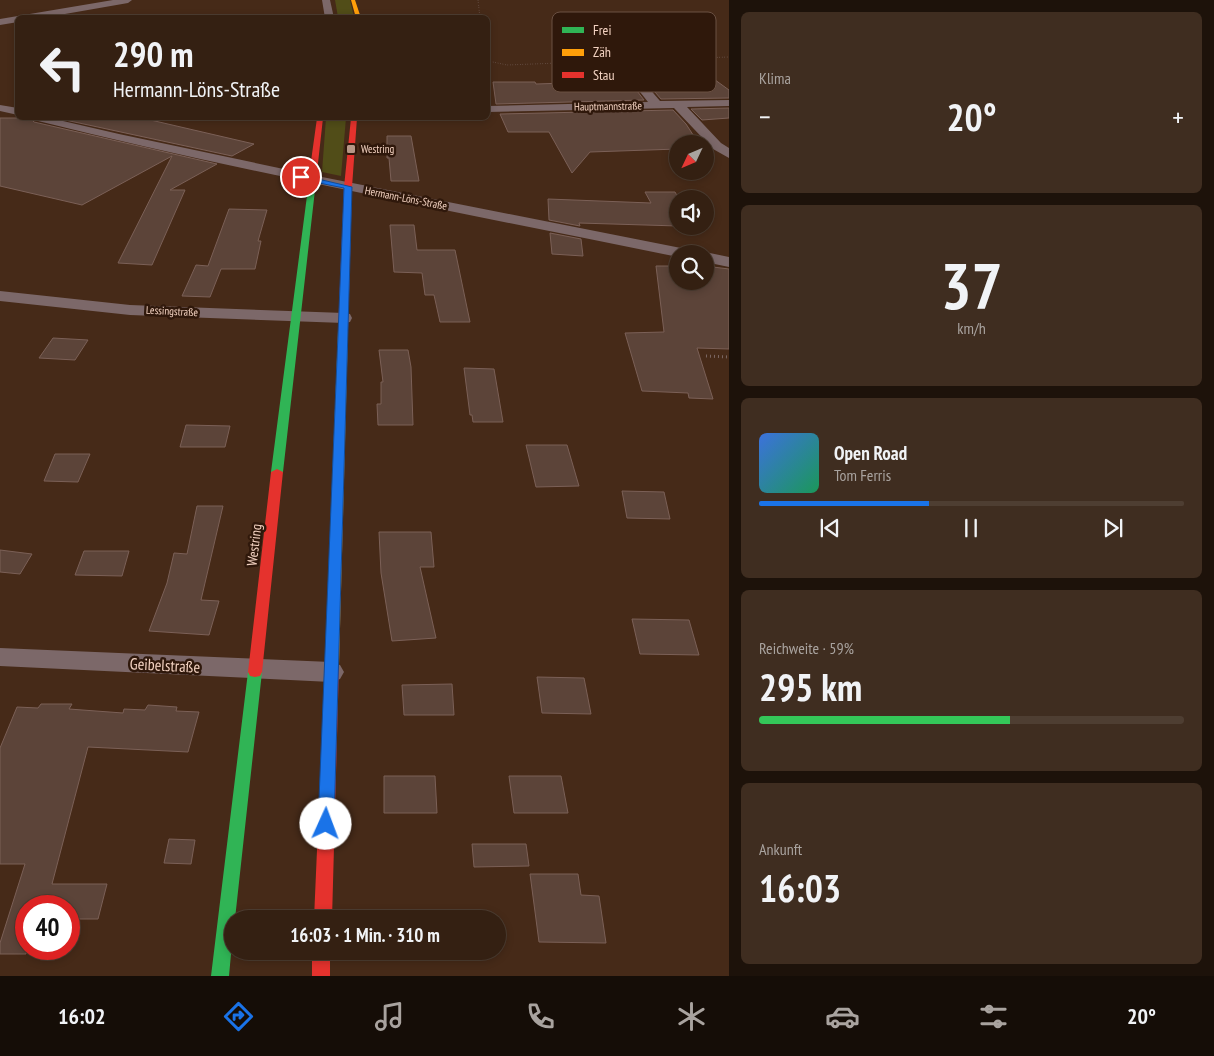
<!DOCTYPE html>
<html lang="de">
<head>
<meta charset="utf-8">
<style>
	body { margin:0; font-family:"PT Sans Narrow",sans-serif; background:#3f2d20; color:#f1f3f6; height:100vh; display:flex; flex-direction:column; font-size:19px; white-space:nowrap }
	* { box-sizing:border-box; margin:0 }
	p { font-size:16px; color:#a9a39f }
	.icon { flex:none; width:28px; height:28px; fill:none; stroke:currentColor; stroke-width:2; stroke-linecap:round; stroke-linejoin:round }
	.map { position:relative; flex:1; overflow:hidden }
	.sheet { display:flex; flex-direction:column; gap:12px; padding:12px; background:#1d120a; width:485px }
	.sheet>* { flex:none }
	.banner { position:absolute; left:15px; top:15px; width:475px; height:105px; border-radius:8px; box-shadow:0 2px 8px #0003,0 0 0 1px #4e3e32; background:#342012; color:#f1f3f6; overflow:hidden }
	.needle { width:32px; rotate:226deg }
	.controls { position:absolute; left:669px; top:135px; display:grid; gap:10px }
	.controls a { display:grid; place-items:center; width:45px; height:45px; border-radius:50%; background:#342012; box-shadow:0 2px 8px #0003,0 0 0 1px #4e3e32; font-size:25px }
	.speed { position:absolute; left:15px; top:895px; display:flex; gap:10px; font-size:25px; font-weight:700; text-align:center }
	.speed>* { display:grid; place-content:center; width:65px; height:65px; border-radius:50%; background:#342012; box-shadow:0 2px 8px #0003,0 0 0 1px #4e3e32; line-height:1 }
	.speed .limit { border:8px solid #d22; background:#fff; color:#111 }
	.pin { position:absolute; display:grid; place-items:center; width:42px; height:42px; color:#fff; margin:-21px; border:2px solid #fff; border-radius:50%; box-shadow:0 1px 5px #0007 }
	.me { position:absolute; width:55px; margin:-28px; rotate:2deg; stroke-linejoin:round; filter:drop-shadow(0 0 4px #0008) }
	.turn { display:flex; align-items:center; gap:18px; height:105px; padding:0 15px; font-size:22px }
	.turn .icon { width:65px; height:65px; stroke-width:2.5 }
	.turn b { display:block; font-size:35px; line-height:42px }
	.big { font-size:38px; font-weight:800; line-height:1.1 }
	.sheet .tile { flex:1; display:flex; flex-direction:column; justify-content:center; gap:8px; min-width:0; padding:0 18px; border-radius:8px; background:#3f2d20 }
	.sheet .dial { align-items:center; gap:0 }
	.dial b { font-size:65px; line-height:1 }
	.song { display:flex; align-items:center; gap:15px }
	.cover { width:60px; height:60px; border-radius:8px; background:linear-gradient(135deg,hsl(220 70% 55%),hsl(150 70% 35%)) }
	.played { height:5px; border-radius:2px; background:linear-gradient(90deg,#1a73e8 40%,#4e3e32 40%) }
	.keys { display:flex; justify-content:space-around; direction:ltr }
	.heat { display:flex; justify-content:space-between; align-items:center; font-size:28px; direction:ltr }
	.charge { height:8px; border-radius:4px; background:linear-gradient(90deg,#34c759 59%,#4e3e32 0) }
	.trip { position:absolute; left:224px; top:910px; width:282px; height:50px; border-radius:25px; background:#342012; box-shadow:0 2px 8px #0003,0 0 0 1px #4e3e32; font-weight:800; line-height:50px; text-align:center }
	.tab-bar { display:flex; height:80px; justify-content:space-around; align-items:center; background:#150d07; color:#a9a39f }
	.tab-bar .icon { width:35px; height:35px }
	.tab-bar .on { color:#1a73e8 }
	.tab-bar b { font-size:22px; color:#f1f3f6 }
	main { display:flex; flex:1; min-height:0 }
	.map>svg:first-child { display:block }
	.green { fill:#514d18 }
	.building { fill:#5c4439; stroke:#7b6057 }
	.lines { fill:none; stroke-linecap:round; stroke-linejoin:round }
	.path-far1 { stroke:#7b6763; stroke-width:1; stroke-dasharray:0.5 2; stroke-linecap:butt }
	.path { stroke:#7b6763; stroke-width:3; stroke-dasharray:1 3; stroke-linecap:butt }
	.street { fill:#7c6869; fill-rule:evenodd }
	.fast { fill:#30b455; fill-rule:evenodd }
	.slow { fill:#ff9f0a; fill-rule:evenodd }
	.jam { fill:#e5322d; fill-rule:evenodd }
	.route { fill:#1a73e8; stroke:#114b97 }
	.poi-dot { fill:#b69786; stroke:#2f180b; stroke-width:2 }
	.labels { text-anchor:middle; stroke-width:5; stroke-linejoin:round; paint-order:stroke }
	.far-street-label { font-size:11px; fill:#f3d2c1; stroke:#2f180b }
	.far-poi-label { font-size:11px; fill:#f3d2c1; stroke:#2f180b; text-anchor:start }
	.street-label { font-size:14px; fill:#f3d2c1; stroke:#2f180b }
	.near-street-label { font-size:16px; fill:#f3d2c1; stroke:#2f180b }
	.key { fill:#2f180b; stroke:#6a5042; stroke-width:1 }
	.key-label { font-size:14px; fill:#f3d2c1 }
</style>
</head>
<body>
<main>
<div class="map">
<svg width="729" height="976" viewBox="0 0 729 976">
	<rect width="100%" height="100%" fill="#462a18"/>
	<!-- green -->
	<path class="green" d="M335,0h15l4,17h-16z
		M326,118h20l-5,58 -19,-4z"/>
	<!-- building -->
	<path class="building" d="M711,77l18,13v8l-68,1 -18,-21z
		M627,78l17,22 -148,4 -3,-22h42l1,2 59,-2 -3,-3z
		M729,108v10l-27,2 -11,-11z
		M673,110l13,14 13,20h-21v5l-88,3 -18,21 -23,-41h-41l-8,-18z
		M0,118h30l4,4 183,42 -47,26h15l-33,75 -34,-2 54,-107 -90,49 -82,-19z
		M56,118h86l112,26 -22,12z
		M387,136h24l8,45h-28l-2,-23h-2z
		M645,192h30l4,7h-1v27l-99,-3 1,3 -31,-6 -1,-21 103,4z
		M229,209l38,1 -9,31h3l-6,28h-34l-11,28 -28,-1 14,-31 12,1z
		M390,225h24l3,25h38l15,72h-30l-6,-27h-9l-3,-22 -28,-1z
		M550,233l31,6 2,17 -31,-2z
		M656,266h22v15h27v-15l24,3v80l-32,-1 16,51 -24,-1 -1,-5 -46,-2 -17,-58 39,-1z
		M53,338l35,2 -13,20 -36,-2z
		M379,350h29l3,17 2,58h-35l-1,-21h4v-22h2z
		M464,368l30,1 9,53h-30l-1,-7h-2z
		M186,425l44,1 -5,21h-45z
		M526,445h41l12,41 -43,1z
		M55,454h35l-12,28 -34,-1z
		M622,491l42,1 6,27 -43,-1z
		M197,506h26l-22,94 18,1 -10,34 -60,-4 18,-48 7,-30 13,1z
		M379,532h52l3,35h-14l16,71 -44,3 -11,-68z
		M0,550l32,4 -12,20 -20,-2z
		M84,551h45l-7,25 -47,-1z
		M632,619l57,1 10,35 -59,-1z
		M537,677l47,1 7,36 -49,-1z
		M452,684l2,31h-50l-2,-30z
		M41,704h31l-3,5 54,4 1,-4 21,1 3,-5 29,2 -1,4 23,1 -11,40 -100,-5 -36,137h55l-9,35h-29v-13h-43v48h-26v-11l25,-79h-25v-116l17,-41 21,1z
		M384,776h51l2,37h-53z
		M509,776h52l7,37h-54z
		M169,839l26,1 -4,24 -27,-1z
		M472,844h54l3,22 -55,1z
		M530,874h48l3,21 18,1 7,47 -67,-1z"/>
	<g class="lines">
		<!-- path-far1 -->
		<path class="path-far1" d="M478,0l2,18
			M642,60l87,-3
			M488,61l19,4 104,-4"/>
		<!-- path -->
		<path class="path" d="M706,356l23,1"/>
		<!-- street -->
		<path class="street" d="M113,0h19l-4,3 -86,15h-24v4l-18,3v-6z
			M322,0h8l4,18h-9z
			M626,65l4,1 30,35 69,-1v6l-42,1 34,36 8,5v10l-16,-9 -39,-41 -186,4v-6l160,-4 -27,-34z
			M0,105l18,3v7l-18,-4z
			M32,118h18l69,16 193,41 374,74 5,2 2,3h-15v3c-215,-44 -431,-84 -644,-137z
			M705,252l24,5v10l-24,-5v-8h-5z
			M0,291l130,14 214,8 6,1 2,4 -2,4 -6,1 -214,-8 -130,-14z
			M0,648l331,14 9,3 4,7 -4,7 -9,3 -331,-16z"/>
		<!-- fast -->
		<path class="fast" d="M308,188l7,2 -32,282 -6,3 -6,-3z
			M255,667l5,1 2,4 -27,247h-3v24l-3,33h-18l37,-304 2,-4z"/>
		<!-- slow -->
		<path class="slow" d="M351,0h4l6,18h-5z
			M343,328l5,3 -9,335 -2,4 -5,1 -5,-1 -2,-4 13,-335z"/>
		<!-- jam -->
		<path class="jam" d="M317,118h6l-8,72 -4,2 -4,-2z
			M351,118h6l-5,69 -4,144 -5,3 -5,-3 6,-144z
			M277,469l6,3 -21,200 -2,4 -5,1 -5,-1 -2,-4 23,-200z
			M332,661l5,1 2,4 -7,253h-18l11,-253 2,-4z
			M312,951h18v25h-18z"/>
	</g>
	<!-- route -->
	<path class="route" d="M301,175l51,12 -18,637 -3,5 -5,2 -6,-2 -2,-5 26,-636 -45,-9v-3z"/>
	<!-- markers -->
	<rect class="poi-dot" x="346" y="144" width="10" height="10" rx="2.5"/>
	<g class="labels">
		<!-- far-street labels -->
		<g class="far-street-label">
			<text transform="translate(608 106) rotate(-1)" y="4">Hauptmannstraße</text>
			<text transform="translate(406 198) rotate(11)" y="4">Hermann-Löns-Straße</text>
			<text transform="translate(172 311) rotate(3)" y="4">Lessingstraße</text>
		</g>
		<!-- far-poi labels -->
		<g class="far-poi-label">
			<text x="361" y="153">Westring</text>
		</g>
		<!-- street labels -->
		<g class="street-label">
			<text transform="translate(254 545) rotate(-83)" y="5">Westring</text>
		</g>
		<!-- near-street labels -->
		<g class="near-street-label">
			<text transform="translate(165 665) rotate(3)" y="6">Geibelstraße</text>
		</g>
	</g>
	<!-- legend -->
	<rect x="552" y="12" width="164" height="80" rx="8" class="key"/>
	<rect x="562" y="27" width="22" height="6" fill="#30b455"/>
	<rect x="562" y="49" width="22" height="7" fill="#ff9f0a"/>
	<rect x="562" y="72" width="22" height="6" fill="#e5322d"/>
	<g class="key-label">
		<text x="593" y="35">Frei</text>
		<text x="593" y="57">Zäh</text>
		<text x="593" y="80">Stau</text>
	</g>
</svg>
<div class="controls">
<a><svg class="needle" viewBox="-14 -14 28 28"><path d="M0-13l5 13h-10z" fill="#e53935"/><path d="M0 13l5-13h-10z" fill="#a9a39f"/></svg></a>
<a><svg class="icon" aria-label="sound" viewBox="0 0 24 24"><path d="M4 9h4l5-4v14l-5-4H4zM17 9q2 3 0 6"/></svg></a>
<a><svg class="icon" aria-label="search" viewBox="0 0 24 24"><circle cx="10" cy="10" r="6"/><path d="M15 15l6 6"/></svg></a>
</div>
<div class="speed"><div class="limit">40</div></div>
<div class="pin" style="left:301px;top:177px;background:#d93025"><svg class="icon" aria-label="arrive" viewBox="0 0 24 24"><path d="M6 21V4h12l-3 4 3 4H6"/></svg></div>
<svg class="me" style="left:326px;top:824px" viewBox="-20 -20 40 40"><circle r="19" fill="#fff"/><path d="M0-13L10 11 0 6-10 11z" fill="#1a73e8"/></svg>
<div class="trip">16:03 · 1 Min. · 310 m</div>
<div class="banner">
<div class="turn"><svg class="icon" aria-label="left" viewBox="0 0 24 24"><path d="M17 20v-9H6M10 6l-5 5 5 5"/></svg><div><b>290 m</b>Hermann-Löns-Straße</div></div>
</div>
</div>
<section class="sheet">
<div class="tile"><p>Klima</p>
<div class="heat"><a>−</a><b class="big">20°</b><a>+</a></div>
</div>
<div class="tile dial"><b>37</b><p>km/h</p></div>
<div class="tile">
<div class="song"><i class="cover"></i><div><b>Open Road</b><p>Tom Ferris</p></div></div>
<div class="played"></div>
<div class="keys"><svg class="icon" aria-label="previous" viewBox="0 0 24 24"><path d="M18 5L8 12l10 7zM5 5v14"/></svg><svg class="icon" aria-label="pause" viewBox="0 0 24 24"><path d="M8 5v14M16 5v14"/></svg><svg class="icon" aria-label="next" viewBox="0 0 24 24"><path d="M6 5l10 7-10 7zM19 5v14"/></svg></div>
</div>
<div class="tile"><p>Reichweite · 59%</p><b class="big">295 km</b><div class="charge"></div></div>
<div class="tile"><p>Ankunft</p><b class="big">16:03</b></div>
</section>
</main>
<nav class="tab-bar">
<b>16:02</b>
<svg class="icon on" aria-label="directions" viewBox="0 0 24 24"><path d="M12 3l9 9-9 9-9-9zM9 14v-3h6M13 9l2 2-2 2"/></svg>
<svg class="icon" aria-label="music" viewBox="0 0 24 24"><path d="M9 18V5l10-2v13"/><circle cx="6" cy="18" r="3"/><circle cx="16" cy="16" r="3"/></svg>
<svg class="icon" aria-label="phone" viewBox="0 0 24 24"><path d="M5 4h4l2 5-3 2q2 4 5 5l2-3 5 2v4C11 20 4 13 5 4z"/></svg>
<svg class="icon" aria-label="climate" viewBox="0 0 24 24"><path d="M12 3v18M4 7l16 10M4 17L20 7"/></svg>
<svg class="icon" aria-label="car" viewBox="0 0 24 24"><path d="M5 17H2v-5l4-1 3-4h7l3 4 3 1v5h-3M9 17h6M6 11h13"/><circle cx="7" cy="17" r="2"/><circle cx="17" cy="17" r="2"/></svg>
<svg class="icon" aria-label="filters" viewBox="0 0 24 24"><path d="M4 7h16M4 17h16"/><circle cx="9" cy="7" r="2"/><circle cx="15" cy="17" r="2"/></svg>
<b>20°</b>
</nav>
</body>
</html>
